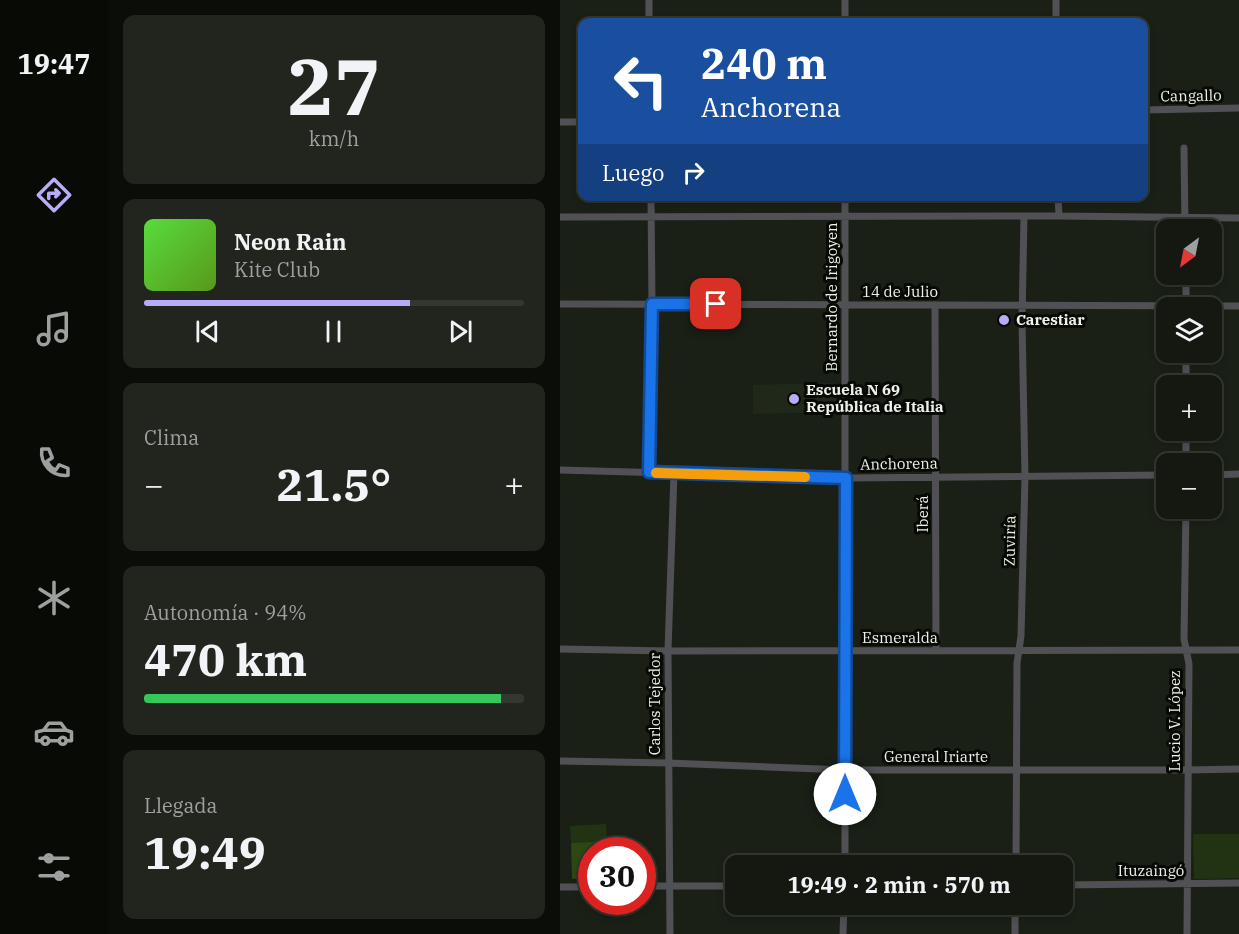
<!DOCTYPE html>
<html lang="es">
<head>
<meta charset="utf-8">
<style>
	body { margin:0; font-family:"IBM Plex Serif",serif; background:#21251e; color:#f1f3f6; height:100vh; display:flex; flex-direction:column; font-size:22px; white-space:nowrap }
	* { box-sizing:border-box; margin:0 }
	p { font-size:20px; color:#9da09f }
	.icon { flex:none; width:33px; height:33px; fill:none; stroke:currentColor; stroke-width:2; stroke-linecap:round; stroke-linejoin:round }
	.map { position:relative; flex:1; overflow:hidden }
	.details { display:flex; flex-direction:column; gap:15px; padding:15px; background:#0b0d09; width:452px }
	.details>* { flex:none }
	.top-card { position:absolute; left:18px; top:18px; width:570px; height:183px; border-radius:12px; box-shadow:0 3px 9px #0003,0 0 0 2px #333730; background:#1a4fa0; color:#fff; overflow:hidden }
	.needle { width:39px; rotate:212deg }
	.fabs { position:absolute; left:596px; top:219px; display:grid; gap:12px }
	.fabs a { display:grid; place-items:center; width:66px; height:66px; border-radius:12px; background:#141810; box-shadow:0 3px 9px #0003,0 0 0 2px #333730; font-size:30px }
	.speed { position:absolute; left:18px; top:837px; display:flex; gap:12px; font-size:30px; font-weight:700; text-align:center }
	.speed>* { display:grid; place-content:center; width:78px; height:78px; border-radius:50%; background:#141810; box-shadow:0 3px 9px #0003,0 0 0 2px #333730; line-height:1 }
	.speed .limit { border:9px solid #d22; background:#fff; color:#111 }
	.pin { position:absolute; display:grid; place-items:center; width:51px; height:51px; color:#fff; margin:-26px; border-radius:12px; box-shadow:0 3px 9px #0006 }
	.me { position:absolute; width:66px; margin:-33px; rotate:0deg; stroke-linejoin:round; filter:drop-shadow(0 0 4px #0008) }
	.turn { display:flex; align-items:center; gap:21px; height:126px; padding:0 24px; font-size:27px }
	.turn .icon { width:78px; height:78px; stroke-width:2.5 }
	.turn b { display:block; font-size:42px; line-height:51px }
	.then { display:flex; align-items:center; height:57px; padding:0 24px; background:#0003; gap:12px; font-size:22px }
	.big { font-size:45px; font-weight:800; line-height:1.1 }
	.details .card { flex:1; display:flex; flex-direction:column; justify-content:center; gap:9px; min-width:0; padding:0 21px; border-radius:12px; background:#21251e }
	.details .dial { align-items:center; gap:0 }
	.dial b { font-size:78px; line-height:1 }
	.song { display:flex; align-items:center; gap:18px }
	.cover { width:72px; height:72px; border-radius:9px; background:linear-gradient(135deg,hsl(110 70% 55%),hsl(90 70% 35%)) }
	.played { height:6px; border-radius:3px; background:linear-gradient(90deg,#b9abf7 70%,#333730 70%) }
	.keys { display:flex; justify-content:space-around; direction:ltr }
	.heat { display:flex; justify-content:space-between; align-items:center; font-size:33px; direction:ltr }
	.charge { height:9px; border-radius:4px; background:linear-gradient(90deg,#34c759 94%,#333730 0) }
	.trip { position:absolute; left:165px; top:855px; width:348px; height:60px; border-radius:12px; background:#141810; box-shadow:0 3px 9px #0003,0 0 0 2px #333730; font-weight:800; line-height:60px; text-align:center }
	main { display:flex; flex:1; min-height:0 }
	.dock { display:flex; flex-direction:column; width:108px; justify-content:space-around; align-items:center; background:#080a06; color:#9da09f }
	.dock .icon { width:42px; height:42px }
	.dock .selected { color:#b9abf7 }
	.dock b { font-size:27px; color:#f1f3f6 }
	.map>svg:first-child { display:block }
	.built { fill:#202919 }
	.green { fill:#213312 }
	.building { fill:#2d4813 }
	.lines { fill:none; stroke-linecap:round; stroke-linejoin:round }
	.street { stroke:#515055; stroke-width:7 }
	.route-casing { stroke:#114b97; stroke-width:15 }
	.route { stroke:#1a73e8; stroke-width:10 }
	.slow { stroke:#f59e0b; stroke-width:10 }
	.poi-dot { fill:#b9abf7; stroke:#070905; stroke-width:2 }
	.labels { text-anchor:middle; stroke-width:6; stroke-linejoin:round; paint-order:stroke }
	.street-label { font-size:15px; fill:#edf1ea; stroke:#070905 }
	.poi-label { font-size:15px; font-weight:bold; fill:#edf1ea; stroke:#070905; text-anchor:start }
</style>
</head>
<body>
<main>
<nav class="dock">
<b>19:47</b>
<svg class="icon selected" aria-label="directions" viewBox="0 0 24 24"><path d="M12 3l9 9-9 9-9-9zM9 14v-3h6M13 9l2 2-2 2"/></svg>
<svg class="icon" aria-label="music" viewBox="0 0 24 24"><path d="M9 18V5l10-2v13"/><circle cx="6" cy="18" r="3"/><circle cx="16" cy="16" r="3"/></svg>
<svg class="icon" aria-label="phone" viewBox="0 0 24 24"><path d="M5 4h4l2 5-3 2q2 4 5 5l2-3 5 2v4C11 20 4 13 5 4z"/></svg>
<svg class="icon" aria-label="climate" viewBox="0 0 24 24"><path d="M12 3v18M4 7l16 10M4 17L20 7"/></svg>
<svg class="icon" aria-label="car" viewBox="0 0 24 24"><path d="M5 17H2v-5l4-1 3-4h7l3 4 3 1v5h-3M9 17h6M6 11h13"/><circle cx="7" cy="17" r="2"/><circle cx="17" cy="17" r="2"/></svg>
<svg class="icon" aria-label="filters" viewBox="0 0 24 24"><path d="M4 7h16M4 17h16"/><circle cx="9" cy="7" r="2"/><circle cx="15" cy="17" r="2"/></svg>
</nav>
<section class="details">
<div class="card dial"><b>27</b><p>km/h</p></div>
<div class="card">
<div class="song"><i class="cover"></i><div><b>Neon Rain</b><p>Kite Club</p></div></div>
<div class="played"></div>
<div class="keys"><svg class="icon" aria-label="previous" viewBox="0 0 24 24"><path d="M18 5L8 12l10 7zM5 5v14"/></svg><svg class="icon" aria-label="pause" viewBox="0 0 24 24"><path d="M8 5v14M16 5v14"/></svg><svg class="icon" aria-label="next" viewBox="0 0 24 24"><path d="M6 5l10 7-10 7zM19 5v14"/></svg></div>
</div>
<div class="card"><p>Clima</p>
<div class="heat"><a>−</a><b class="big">21.5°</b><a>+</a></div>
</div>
<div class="card"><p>Autonomía · 94%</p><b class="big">470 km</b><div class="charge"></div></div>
<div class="card"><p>Llegada</p><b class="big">19:49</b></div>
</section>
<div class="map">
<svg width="680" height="934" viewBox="0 0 680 934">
	<rect width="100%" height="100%" fill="#1a2016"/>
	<!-- built -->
	<path class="built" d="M276,383v29l-83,2v-29z"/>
	<!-- green -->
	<path class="green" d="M46,824l1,17 -36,2 -1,-17z
		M633,834h46v44l-45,1z"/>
	<!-- building -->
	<path class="building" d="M47,841v9h-15v28l-20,1 -1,-36z"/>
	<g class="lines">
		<!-- street -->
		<path class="street" d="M89,0v22
			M285,0v22
			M496,0v22
			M584,110l96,-2
			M0,122h22
			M624,148l1,82
			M498,196l1,20
			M0,217l499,-1 181,2
			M626,274v34
			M0,304l680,2
			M375,305l1,346
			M626,386v-34
			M626,464v-34
			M0,470l286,8 320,-3
			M89,472l3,-168 -1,-108
			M651,475l29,-1
			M626,508l-2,131 5,25 -2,270
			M0,649l108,2 572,-1
			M0,761l108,2 177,7h343l52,-1
			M285,866v-670
			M456,866l1,-203 4,-27 4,-159 -3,-156 2,-105
			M502,885l178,-2
			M82,886h94
			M0,887h32
			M455,904v30
			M110,934l-2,-283 6,-178
			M283,934l1,-30"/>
	</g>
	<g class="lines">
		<defs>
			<path id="route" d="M156,304h-64l-3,168 197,6 -1,316"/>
		</defs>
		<!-- route casing -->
		<use href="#route" class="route-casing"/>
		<!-- route -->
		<use href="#route" class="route"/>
		<!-- slow -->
		<path class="slow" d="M96,473l149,4"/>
	</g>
	<!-- markers -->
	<g class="poi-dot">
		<circle cx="444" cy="320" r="6"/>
		<circle cx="234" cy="399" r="6"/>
	</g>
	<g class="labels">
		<!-- street labels -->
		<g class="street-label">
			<text transform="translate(631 96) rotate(-1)" y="5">Cangallo</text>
			<text x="340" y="297">14 de Julio</text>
			<text transform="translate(272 297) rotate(-90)" y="5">Bernardo de Irigoyen</text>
			<text transform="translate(339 464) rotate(-1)" y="5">Anchorena</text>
			<text transform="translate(363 514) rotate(-90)" y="5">Iberá</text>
			<text transform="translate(450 541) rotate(-89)" y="5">Zuviría</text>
			<text x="340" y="643">Esmeralda</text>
			<text transform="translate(95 704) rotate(-90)" y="5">Carlos Tejedor</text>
			<text transform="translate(615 721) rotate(-90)" y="5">Lucio V. López</text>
			<text x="376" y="762">General Iriarte</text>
			<text x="591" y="876">Ituzaingó</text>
		</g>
		<!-- poi labels -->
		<g class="poi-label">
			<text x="456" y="325">Carestiar</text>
			<text x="246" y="395">Escuela N 69<tspan x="246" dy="17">República de Italia</tspan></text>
		</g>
	</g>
</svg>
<div class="fabs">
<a><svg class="needle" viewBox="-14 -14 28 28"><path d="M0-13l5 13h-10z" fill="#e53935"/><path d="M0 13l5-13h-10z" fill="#9da09f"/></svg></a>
<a><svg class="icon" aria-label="layers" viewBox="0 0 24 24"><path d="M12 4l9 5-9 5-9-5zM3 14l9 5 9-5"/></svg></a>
<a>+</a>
<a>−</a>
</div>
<div class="speed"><div class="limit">30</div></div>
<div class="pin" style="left:156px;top:304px;background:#d93025"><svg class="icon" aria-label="arrive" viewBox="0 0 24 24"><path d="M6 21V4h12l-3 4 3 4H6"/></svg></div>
<svg class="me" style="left:285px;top:794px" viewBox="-20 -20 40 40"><circle r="19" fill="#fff"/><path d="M0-13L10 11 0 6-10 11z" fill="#1a73e8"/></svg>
<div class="trip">19:49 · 2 min · 570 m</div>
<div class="top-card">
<div class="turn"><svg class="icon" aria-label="left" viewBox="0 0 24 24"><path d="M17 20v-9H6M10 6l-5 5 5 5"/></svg><div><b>240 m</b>Anchorena</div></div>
<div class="then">Luego<svg class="icon" aria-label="right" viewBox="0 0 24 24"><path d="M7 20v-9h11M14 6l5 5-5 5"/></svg></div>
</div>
</div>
</main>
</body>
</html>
